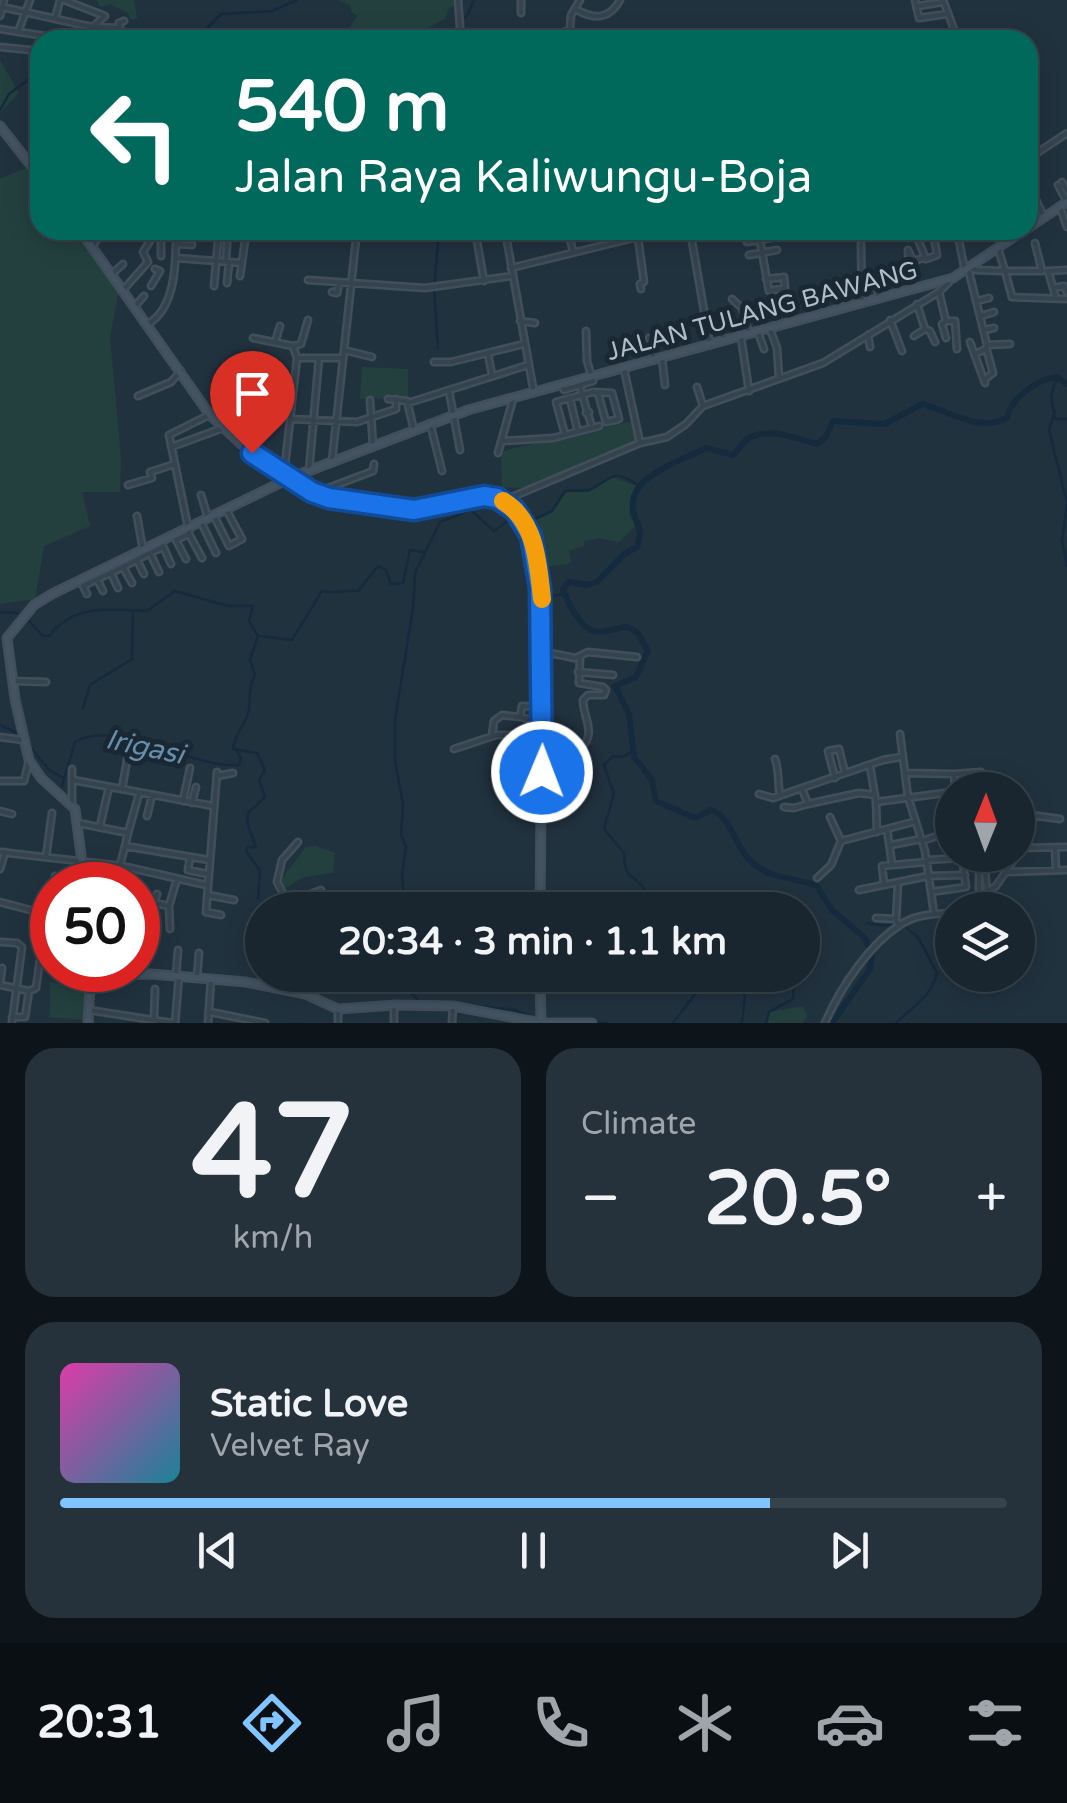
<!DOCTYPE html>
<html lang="en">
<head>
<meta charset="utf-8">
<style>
	body { margin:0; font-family:"Varela Round",sans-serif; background:#26323b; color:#f1f3f6; height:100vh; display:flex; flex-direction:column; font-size:38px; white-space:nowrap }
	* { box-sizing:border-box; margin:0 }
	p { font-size:32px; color:#9fa5aa }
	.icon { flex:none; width:55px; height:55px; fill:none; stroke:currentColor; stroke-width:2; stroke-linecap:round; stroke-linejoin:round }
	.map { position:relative; height:1023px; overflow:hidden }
	.sheet { display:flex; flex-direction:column; gap:25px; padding:25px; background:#0e151a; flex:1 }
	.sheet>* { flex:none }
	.banner { position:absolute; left:30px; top:30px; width:1008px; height:210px; border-radius:30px; box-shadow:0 5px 25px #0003,0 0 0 2px #37434b; background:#00695c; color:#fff; overflow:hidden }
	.needle { width:65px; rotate:1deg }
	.fabs { position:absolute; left:935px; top:772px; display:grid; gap:20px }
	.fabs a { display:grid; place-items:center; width:100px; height:100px; border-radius:50%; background:#19262f; box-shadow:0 5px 25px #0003,0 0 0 2px #37434b; font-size:50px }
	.speed { position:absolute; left:30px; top:862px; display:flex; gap:20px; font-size:50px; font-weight:700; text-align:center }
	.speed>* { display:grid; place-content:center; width:130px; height:130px; border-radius:50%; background:#19262f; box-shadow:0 5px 25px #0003,0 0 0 2px #37434b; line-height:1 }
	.speed .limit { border:15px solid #d22; background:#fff; color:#111 }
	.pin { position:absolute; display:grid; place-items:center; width:85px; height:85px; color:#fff; margin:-102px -42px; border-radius:50% 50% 50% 0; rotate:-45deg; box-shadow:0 0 10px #0007 }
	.pin .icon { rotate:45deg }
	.me { position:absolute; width:110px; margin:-55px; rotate:1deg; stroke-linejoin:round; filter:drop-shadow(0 0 8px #0008) }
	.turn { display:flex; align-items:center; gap:35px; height:210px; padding:0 40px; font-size:45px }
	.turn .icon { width:130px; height:130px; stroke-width:2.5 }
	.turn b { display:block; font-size:70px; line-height:85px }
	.big { font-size:75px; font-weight:800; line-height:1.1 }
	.sheet .card { flex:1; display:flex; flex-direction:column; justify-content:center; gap:15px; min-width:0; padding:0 35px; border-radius:30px; background:#26323b }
	.sheet .dial { align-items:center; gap:0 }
	.dial b { font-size:130px; line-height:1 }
	.song { display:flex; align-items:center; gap:30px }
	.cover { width:120px; height:120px; border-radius:15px; background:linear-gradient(135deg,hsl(320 70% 55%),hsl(190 70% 35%)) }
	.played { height:10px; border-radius:5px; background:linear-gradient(90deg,#81c4ff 75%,#37434b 75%) }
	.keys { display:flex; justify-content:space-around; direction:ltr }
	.heat { display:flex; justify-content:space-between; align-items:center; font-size:55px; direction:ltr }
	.sheet .tiles { flex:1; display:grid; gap:25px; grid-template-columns:1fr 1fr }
	.card:last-child { grid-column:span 2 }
	.trip { position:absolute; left:245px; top:892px; width:575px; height:100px; border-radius:50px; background:#19262f; box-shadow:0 5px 25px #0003,0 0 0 2px #37434b; font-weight:800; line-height:100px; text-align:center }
	.dock { display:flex; height:160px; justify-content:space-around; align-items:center; background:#0a0f13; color:#9fa5aa }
	.dock .icon { width:70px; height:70px }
	.dock .on { color:#81c4ff }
	.dock b { font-size:45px; color:#f1f3f6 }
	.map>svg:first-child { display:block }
	.green { fill:#23403f }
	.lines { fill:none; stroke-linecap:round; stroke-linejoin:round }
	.stream { stroke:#132b3d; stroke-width:2.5 }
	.river { stroke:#132b3d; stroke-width:6 }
	.street-casing { stroke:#414f5a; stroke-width:9 }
	.secondary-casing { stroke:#414f5a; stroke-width:11 }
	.street { stroke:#35434f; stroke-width:4 }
	.secondary { stroke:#435362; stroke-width:6 }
	.route-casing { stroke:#114b97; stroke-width:25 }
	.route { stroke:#1a73e8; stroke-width:18 }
	.slow { stroke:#f59e0b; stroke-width:18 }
	.labels { text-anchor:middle; stroke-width:10; stroke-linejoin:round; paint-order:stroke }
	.street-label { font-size:25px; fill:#b1beca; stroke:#1a2833 }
	.water-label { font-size:28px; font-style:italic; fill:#678eac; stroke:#1a2833 }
</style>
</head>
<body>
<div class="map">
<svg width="1067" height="1023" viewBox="0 0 1067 1023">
	<rect width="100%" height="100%" fill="#21323f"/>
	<!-- green -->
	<path class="green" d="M96,0h38l3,18 -6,2 -3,-7 -18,-9 -9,3z
		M338,0h118v5l-7,3 -4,11c-15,6 -25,18 -43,18 -12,0 -19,-8 -31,-6l-2,9h-27l15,-24 -6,-5 -1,-6z
		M0,60l19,33 -19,20z
		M28,167l12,16v47h35l44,60 -9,47 11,120 -1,35h-38l8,34 -46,20 -9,53 -35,5v-425z
		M362,367l46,2v29l-48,1z
		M633,421l5,21 -100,41 -16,5 -20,-1 -1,-34 6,-3z
		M612,477l24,9 -7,28 6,12 -16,16 -20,-4 -15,3v5l-15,5 2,11 -3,2 -27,3 -12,-45 24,-10 13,-20h23z
		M316,846l19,7 -2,20 -29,4 -20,12 -3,-9 25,-33z
		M50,982l39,6 -3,32 -36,-3z
		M803,1006l4,10 -4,7h-35l2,-11z"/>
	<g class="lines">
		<!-- stream -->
		<path class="stream" d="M462,19l5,-3 7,-16
			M195,40l26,-26 51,-3 25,-11
			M0,110l9,-16 31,-23
			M438,348l-4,-60 5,-57
			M1057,377l-6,19 4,23h12
			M1055,411l-6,19 18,72
			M1067,504l-5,36 5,26
			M0,612l17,1 8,4 18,19h6c25,-33 62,-27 98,-25l28,-20 53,15h25l-4,15 9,15 -8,24 5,15c-7,13 -4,21 -6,34 -1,13 -14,23 -16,40l24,4 8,17 -6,10 6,17 -17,16 -1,9 9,25h-9l-1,4 14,20 -2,27
			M260,636l32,4 30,-49c11,3 23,-1 36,0l20,-25 8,4 5,14 12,-1 7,-33 15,2
			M83,708l7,-23 42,-26 1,-48
			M0,725l21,10
			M29,745l20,25 13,7
			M634,750l-11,7 -10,-1 -9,9 10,29 -10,35 20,24c1,26 5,18 19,34 4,4 5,10 7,15l17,8
			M62,786l13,-44c40,-25 116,27 164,23l2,-6 -4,-9
			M544,819l2,-222 18,-3
			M405,910l-3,-36 4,-27 -5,-12 2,-31 -8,-43v-42l18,-110 2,-36 25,-51 31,-12 23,21 16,-12 12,6 30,-14 13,-20c8,-2 19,2 26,-2 21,-10 20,-22 47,-4
			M536,910l1,-57
			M867,923l18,3 11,-2
			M390,975l31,27 26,1
			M544,975v34
			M460,1004l55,6 22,9v-44
			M594,1022l13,1
			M673,1023l27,-35 3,-7 -5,-6
			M742,1023l5,-48
			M766,1023l3,-11 24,-13 2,-24
			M896,1023c16,-15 36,-27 41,-50l-19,-36 -15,-12"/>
		<!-- river -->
		<path class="river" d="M832,1023l38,-54 2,-14 -7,-17 -33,-28 -15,-24c-21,-9 -42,-6 -62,-21 -22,-17 -21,-47 -44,-55l-16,8 -39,-17 -4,-21 -18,-23 -5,-43 -14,-28 21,-9 12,-26 -10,-18 -10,-6c-10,0 -25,7 -35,4 -13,-4 -26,-29 -30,-42l6,-7 18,3 10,-3 27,-28 13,-7c7,-20 -1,-21 -4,-37 -6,-34 49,-49 73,-62l27,7c6,-6 10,-14 18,-18 21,-10 46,2 66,7l8,-6 8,-17 52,3 37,-20c28,7 57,29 85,14 4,-20 30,-39 50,-41l10,7"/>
		<defs>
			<path id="street" d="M64,0l41,16 -27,24
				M458,0l3,40
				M521,0v13
				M915,0l4,18 28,-4
				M943,0l15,40
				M918,6l25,-4
				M2,7l90,20 28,1
				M577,10c18,10 33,9 43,-10
				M0,16l4,-16
				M55,19l5,-19
				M0,29l70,11
				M18,32l12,-32
				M123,40l-4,-17 5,-2
				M547,40l23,-11 1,-14 9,-15
				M0,47l40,4
				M1028,159l39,-26
				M1062,182l5,9
				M1028,183l16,34
				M1058,185l9,17
				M1060,207l7,20
				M418,230h42
				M475,230l9,51
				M505,230l29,163
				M568,230l5,22
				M690,230l20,115
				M758,230l11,61 16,-3 -1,-11 -18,2
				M914,230l12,29 11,-4 -4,-24
				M638,238l6,44 -4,2 1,5
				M959,241l6,30
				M747,242l29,-5
				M177,244l15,1
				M861,244l1,59
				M92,247l11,-17
				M998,248l7,23h37l-7,-28
				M749,255l28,-5
				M161,256v-26
				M177,258l65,5
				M226,260l2,-30
				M970,267l5,3 30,1 7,26 55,2
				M511,268l155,-38
				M968,268l19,77 -1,4 -11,5
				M909,269l-1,-19 5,11 11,-3
				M1047,271l20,-1
				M1048,271l8,27
				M112,274l11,-10
				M240,276l6,-42
				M875,278l4,20
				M308,280l117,8 87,-12
				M227,283l2,-20
				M151,286l9,-15 -5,-2
				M214,286l4,-45
				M1053,288l11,-2 3,6
				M124,289l24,-27 -5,-10 14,-22
				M332,292l5,1 2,-10
				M939,292l7,29h9l2,28
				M732,299l10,9 7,26
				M977,301l12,-3
				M136,305l8,-9
				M981,316l13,-4
				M890,320l12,31
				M520,321l15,2
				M946,321l-4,3 4,14
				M148,324c29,-17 28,-65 28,-94
				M708,324l11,-1 5,18
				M770,329l7,19 2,30
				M925,329l5,2 5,11
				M984,330l10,-2
				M758,332l6,17
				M868,335l2,12
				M914,336l11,-7 -8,-25
				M741,337l8,54
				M253,338l40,8
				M649,338l5,22
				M275,342l5,-16
				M970,342l15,41
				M987,345l23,-1
				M293,346l8,-2 7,-24
				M344,350l28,7
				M488,354l4,21
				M297,358h45
				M662,358l3,27
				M434,362h17l73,-18
				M624,369l16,74
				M984,380l9,-7 -6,-22
				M563,387l1,3 29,-9 -6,-20 -1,-30
				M580,387l7,24
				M697,387l6,19
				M449,391l11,59
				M138,396l33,-14 10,-11
				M388,399l19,2 7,29
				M570,399l7,29
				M370,400l3,46
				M408,403l120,-38
				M587,411l2,1 -1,2 -2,-1z
				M588,414l3,10
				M291,419l66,3 39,-13v-10
				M430,423l12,48
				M564,431l-8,-29 37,-10 19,1 7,26 -13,3 -8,-29
				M502,441l51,-3 46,-12
				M171,447l52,-19
				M498,453l15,-54
				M332,461l25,-231
				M309,471l10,-113
				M284,474l13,-116 -4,-12
				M128,485l24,-7 -2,-6 25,-8
				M315,493l58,-22 1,-7
				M201,495l7,23
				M505,500l135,-57 27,-6 19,-13 17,-18 120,-43 116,-71 10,-10
				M137,516l6,34
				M214,516l15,30 13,-7 -15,-28
				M201,522l15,31
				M188,527l-19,-92 40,-20
				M189,534l13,24
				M163,546l8,18
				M186,559l-10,-19 13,-6v-4
				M137,560l7,14
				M159,572l-9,-19 13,-6
				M111,573l7,15
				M97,579l6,12
				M132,583l-9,-16 27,-14
				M87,594l-4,-8 40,-19
				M545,652l30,6 13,-6 49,5
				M578,672l35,3
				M12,681l34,1
				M520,717l20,5
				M900,734l8,63 17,54 9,62
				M492,735l2,-14 8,-6 18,2 2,-11 22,1
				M0,737l23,3
				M544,747l37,1c16,-15 2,-30 2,-48l5,-5h16l2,-5 -3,-3 -24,-4 1,-26
				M454,749l42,-14h46
				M775,759c5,14 2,23 5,36
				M870,766l6,36 76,-10
				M72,769v35
				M217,772l-11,140 15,3
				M905,773l49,1
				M217,776l16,-3
				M835,778l-7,-27 11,-2 6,24
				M73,780l140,26
				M0,781h24l5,-20
				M122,789l8,-46
				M955,790l-1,-16 27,-2
				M759,794l14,4 110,-38 18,-3
				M183,801l7,-33
				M876,802l1,30
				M192,803l4,-16
				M808,804l51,-11 16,2
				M784,807l10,1 14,-4 -6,-15
				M0,811l12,3
				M147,816l5,-21
				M830,817l11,24
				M78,823l50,10 -3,13 84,14
				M100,826l9,-39
				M887,829l5,35
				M128,833l11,-39
				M922,841l30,-10
				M891,845l30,-6
				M1022,848l9,-33 29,4
				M1055,849l1,20
				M0,852l122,14 84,19
				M999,855l15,1
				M46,857l6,-44
				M190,857l-2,13 19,4
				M926,860l36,-2v-3
				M964,863l15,1v33
				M0,869l5,-17
				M985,869l2,24
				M1008,872l59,-2
				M817,878l14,-13 10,-24 72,-19
				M898,882l-2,39 3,4
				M884,884l-2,-18 44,-4
				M54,885l1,-9
				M115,885l10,-39
				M859,890l69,-14 37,-1
				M931,892l35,-5 -4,-29
				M157,894l-3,9 15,3
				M208,895l26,5
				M138,900l16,3
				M0,902l49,13 3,-17
				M289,905l-12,-23 5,-22 16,-18
				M283,910l15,-11 23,-9
				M961,910l35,-24 26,-38 45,-1
				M947,913l2,26
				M876,918l20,1
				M170,929l-1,-23 8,-27
				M0,942l17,1 5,4 -10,76
				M309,975l3,22
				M176,976l2,-26
				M197,977l2,-24
				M0,984l2,-16
				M0,985l29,6 7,-3 8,-58h8v-6
				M394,1008v15
				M338,1009v14
				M89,1010l83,13
				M210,1012l55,11
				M12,1017h13l4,-26
				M154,1019l1,-30
				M175,1023l4,-47
				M208,1023l3,-44
				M452,1023l1,-17
				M825,1023c15,-35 46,-82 80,-101 15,-8 31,-8 47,-9"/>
			<path id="secondary" d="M0,126l40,51
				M1028,228l39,-26
				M80,230l130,185 31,29 71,48 17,6 85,11 63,-13 20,2 11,6 22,27 13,79 -3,300
				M85,885l-10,-76 -34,-31 -12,-18 -14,-61 -8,-61 27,-33 18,-11 238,-116 178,-68 485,-132 71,-48
				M91,975l60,-1 95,8 59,12 33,15 58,-4 57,1 88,17h51
				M540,975l1,48
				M88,1023l3,-53"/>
		</defs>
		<!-- street casing -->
		<use href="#street" class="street-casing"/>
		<!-- secondary casing -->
		<use href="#secondary" class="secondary-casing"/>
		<!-- street -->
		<use href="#street" class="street"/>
		<!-- secondary -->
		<use href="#secondary" class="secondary"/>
	</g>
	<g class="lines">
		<defs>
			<path id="route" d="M252,453l60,39 17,6 85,12 70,-14 13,2 18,12 16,26 9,52 2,184"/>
		</defs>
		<!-- route casing -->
		<use href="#route" class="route-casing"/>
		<!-- route -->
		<use href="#route" class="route"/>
		<!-- slow -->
		<path class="slow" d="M503,501c33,20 35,62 39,98"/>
	</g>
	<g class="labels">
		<!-- street labels -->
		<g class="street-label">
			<text transform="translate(762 310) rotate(-15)" y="9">JALAN TULANG BAWANG</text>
		</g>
		<!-- water labels -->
		<g class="water-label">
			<text transform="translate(145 746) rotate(12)" y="10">Irigasi</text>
		</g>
	</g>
</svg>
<div class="fabs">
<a><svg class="needle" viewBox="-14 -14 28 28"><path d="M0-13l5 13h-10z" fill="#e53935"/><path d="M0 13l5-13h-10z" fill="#9fa5aa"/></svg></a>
<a><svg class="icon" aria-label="layers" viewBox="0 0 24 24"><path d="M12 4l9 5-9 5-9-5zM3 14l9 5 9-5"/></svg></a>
</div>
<div class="speed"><div class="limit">50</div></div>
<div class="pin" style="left:252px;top:453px;background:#d93025"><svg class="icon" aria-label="arrive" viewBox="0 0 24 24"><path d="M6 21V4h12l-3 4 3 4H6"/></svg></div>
<svg class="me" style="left:542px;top:772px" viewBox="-20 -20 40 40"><circle r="17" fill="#1a73e8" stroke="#fff" stroke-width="3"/><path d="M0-11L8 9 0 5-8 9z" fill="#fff"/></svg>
<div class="trip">20:34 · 3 min · 1.1 km</div>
<div class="banner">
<div class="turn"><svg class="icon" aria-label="left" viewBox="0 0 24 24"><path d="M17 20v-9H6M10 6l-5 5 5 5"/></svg><div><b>540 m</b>Jalan Raya Kaliwungu-Boja</div></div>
</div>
</div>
<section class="sheet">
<div class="tiles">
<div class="card dial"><b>47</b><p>km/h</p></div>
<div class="card"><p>Climate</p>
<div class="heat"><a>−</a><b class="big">20.5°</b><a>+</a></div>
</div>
<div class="card">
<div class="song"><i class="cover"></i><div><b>Static Love</b><p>Velvet Ray</p></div></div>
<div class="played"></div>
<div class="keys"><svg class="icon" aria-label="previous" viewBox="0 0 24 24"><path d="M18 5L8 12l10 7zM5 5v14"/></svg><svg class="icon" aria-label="pause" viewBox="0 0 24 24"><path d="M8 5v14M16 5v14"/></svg><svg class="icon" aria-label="next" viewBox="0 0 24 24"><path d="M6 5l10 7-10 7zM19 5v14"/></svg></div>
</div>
</div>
</section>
<nav class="dock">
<b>20:31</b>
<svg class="icon on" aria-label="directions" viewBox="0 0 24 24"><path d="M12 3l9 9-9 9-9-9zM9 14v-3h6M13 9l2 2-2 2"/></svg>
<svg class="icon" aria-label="music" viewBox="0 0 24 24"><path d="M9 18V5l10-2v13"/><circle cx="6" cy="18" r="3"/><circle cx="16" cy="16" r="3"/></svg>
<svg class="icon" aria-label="phone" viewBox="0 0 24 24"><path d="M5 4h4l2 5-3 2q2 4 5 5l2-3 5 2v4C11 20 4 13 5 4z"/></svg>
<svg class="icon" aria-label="climate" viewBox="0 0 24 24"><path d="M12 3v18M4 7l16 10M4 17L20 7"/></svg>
<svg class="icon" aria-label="car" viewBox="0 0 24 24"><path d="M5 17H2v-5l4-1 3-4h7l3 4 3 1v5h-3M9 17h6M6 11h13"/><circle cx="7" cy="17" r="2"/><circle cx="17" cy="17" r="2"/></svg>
<svg class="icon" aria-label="filters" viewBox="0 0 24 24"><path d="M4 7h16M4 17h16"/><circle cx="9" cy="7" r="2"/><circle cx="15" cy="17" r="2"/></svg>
</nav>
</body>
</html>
